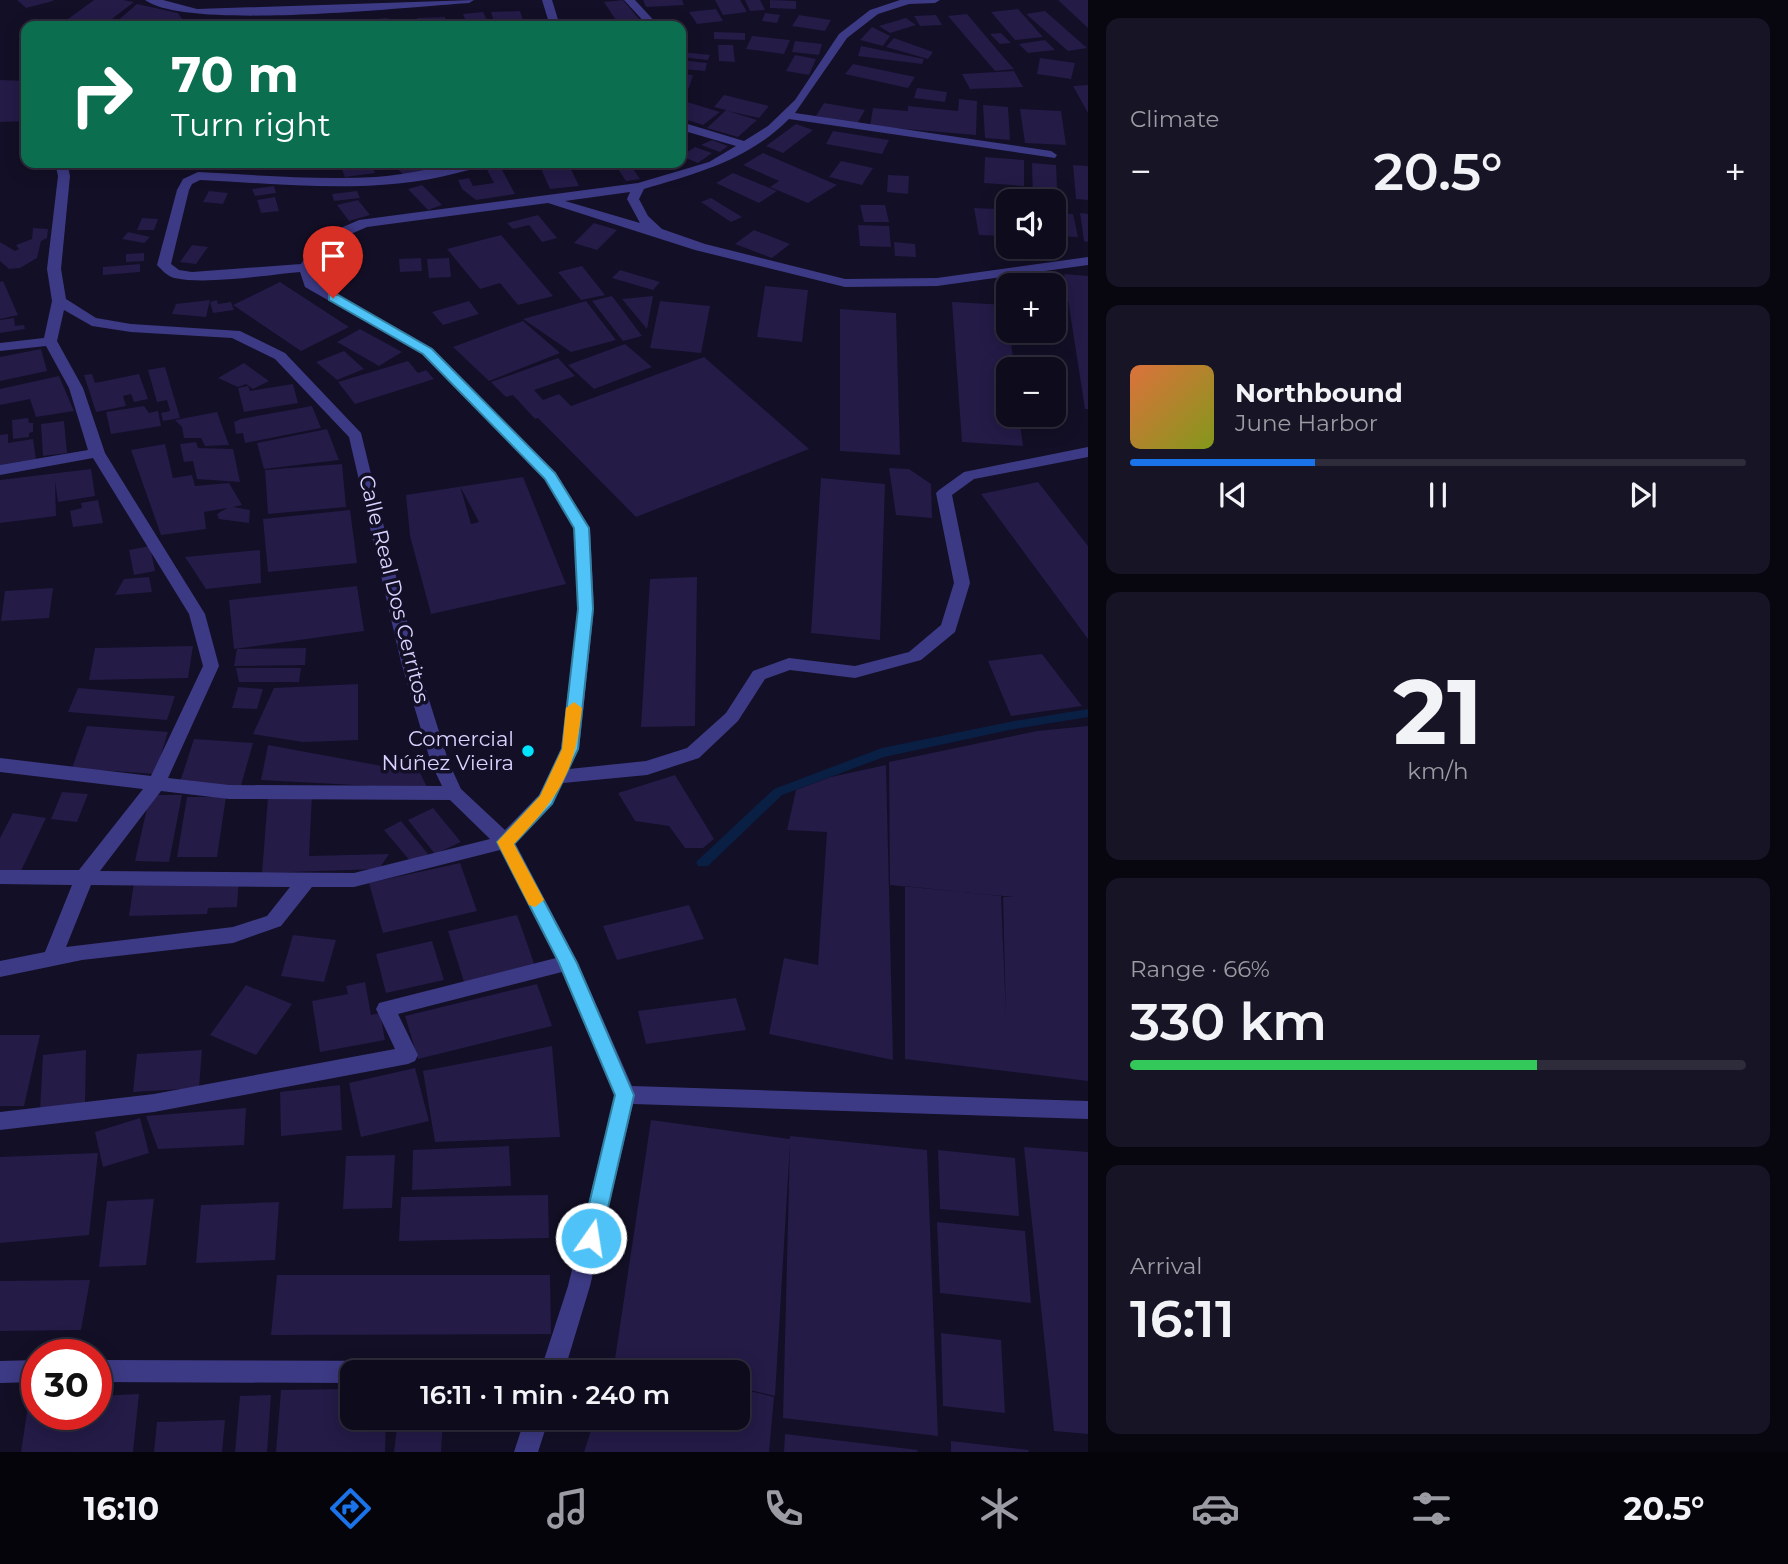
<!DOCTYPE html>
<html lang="en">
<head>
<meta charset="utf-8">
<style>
	body { margin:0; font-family:Montserrat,sans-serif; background:#171425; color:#f1f3f6; height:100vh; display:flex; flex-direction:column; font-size:26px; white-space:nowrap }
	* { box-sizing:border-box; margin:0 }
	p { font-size:23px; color:#9b9ba3 }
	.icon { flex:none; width:38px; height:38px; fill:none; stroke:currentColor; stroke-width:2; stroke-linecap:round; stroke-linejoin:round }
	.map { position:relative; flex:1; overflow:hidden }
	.drawer { display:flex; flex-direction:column; gap:18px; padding:18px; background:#08060f; width:700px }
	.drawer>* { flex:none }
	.banner { position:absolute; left:21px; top:21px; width:665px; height:147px; border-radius:14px; box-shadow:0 4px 18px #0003,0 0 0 2px #2e2b3b; background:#0b6e4f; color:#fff; overflow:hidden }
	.buttons { position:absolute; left:996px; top:189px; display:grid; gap:14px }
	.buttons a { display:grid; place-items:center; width:70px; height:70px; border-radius:14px; background:#0e0b1c; box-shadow:0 4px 18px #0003,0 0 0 2px #2e2b3b; font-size:35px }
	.speed { position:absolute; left:21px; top:1339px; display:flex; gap:14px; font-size:35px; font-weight:700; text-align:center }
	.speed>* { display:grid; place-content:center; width:91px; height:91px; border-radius:50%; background:#0e0b1c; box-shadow:0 4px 18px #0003,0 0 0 2px #2e2b3b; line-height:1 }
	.speed .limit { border:10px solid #d22; background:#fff; color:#111 }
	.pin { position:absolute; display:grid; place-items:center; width:60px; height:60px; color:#fff; margin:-72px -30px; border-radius:50% 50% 50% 0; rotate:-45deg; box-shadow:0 0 7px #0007 }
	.pin .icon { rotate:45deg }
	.me { position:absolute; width:77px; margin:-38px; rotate:13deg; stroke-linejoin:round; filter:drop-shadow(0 0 5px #0008) }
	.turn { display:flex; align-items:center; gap:24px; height:147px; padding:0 35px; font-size:32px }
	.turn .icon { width:91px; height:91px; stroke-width:2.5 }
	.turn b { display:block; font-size:49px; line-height:60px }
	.big { font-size:52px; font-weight:600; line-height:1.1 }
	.drawer .tile { flex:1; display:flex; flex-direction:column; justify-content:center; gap:10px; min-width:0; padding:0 24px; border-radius:14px; background:#171425 }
	.drawer .dial { align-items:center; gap:0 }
	.dial b { font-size:91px; line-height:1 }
	.song { display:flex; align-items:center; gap:21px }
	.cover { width:84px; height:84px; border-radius:10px; background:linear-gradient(135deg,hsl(20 70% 55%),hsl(70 70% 35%)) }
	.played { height:7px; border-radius:4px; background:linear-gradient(90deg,#1a73e8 30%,#2e2b3b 30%) }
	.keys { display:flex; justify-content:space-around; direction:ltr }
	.heat { display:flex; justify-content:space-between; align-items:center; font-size:38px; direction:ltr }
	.charge { height:10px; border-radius:5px; background:linear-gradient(90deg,#34c759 66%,#2e2b3b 0) }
	.trip { position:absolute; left:340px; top:1360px; width:410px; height:70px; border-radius:14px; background:#0e0b1c; box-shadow:0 4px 18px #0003,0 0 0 2px #2e2b3b; font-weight:600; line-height:70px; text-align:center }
	.tabs { display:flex; height:112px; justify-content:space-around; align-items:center; background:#06040b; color:#9b9ba3 }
	.tabs .icon { width:49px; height:49px }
	.tabs .active { color:#1a73e8 }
	.tabs b { font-size:32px; color:#f1f3f6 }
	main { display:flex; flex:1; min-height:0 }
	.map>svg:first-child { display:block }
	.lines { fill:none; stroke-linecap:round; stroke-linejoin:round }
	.stream { fill:#0a1f44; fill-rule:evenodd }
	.building { fill:#241b47; fill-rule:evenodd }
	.minor { fill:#3d3a85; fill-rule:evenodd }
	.route { fill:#4fc3f7; stroke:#337fa1; stroke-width:2 }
	.slow { fill:#f59e0b }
	.poi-dot { fill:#00e5ff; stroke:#130f26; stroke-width:2.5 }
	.labels { text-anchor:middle; stroke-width:7; stroke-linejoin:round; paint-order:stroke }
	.street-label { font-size:21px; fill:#d9d4ff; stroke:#130f26 }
	.poi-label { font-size:21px; fill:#d9d4ff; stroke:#130f26; text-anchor:end }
</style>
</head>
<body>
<main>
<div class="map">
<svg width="1088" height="1452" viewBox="0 0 1088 1452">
	<rect width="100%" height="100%" fill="#130f26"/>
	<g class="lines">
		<!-- stream -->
		<path class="stream" d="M1088,709v8l-74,12 -130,28 -102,38 -74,71h-10l-2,-4 78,-73 108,-41 132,-27z"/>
	</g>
	<!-- building -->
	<path class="building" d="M17,0h36v1l-27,7z
		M94,0h29l11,2 -31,24 -39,-4z
		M623,0l17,20 -23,2 -13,-20z
		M643,0h39l2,5 -38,2z
		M715,0h25l7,12 -24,3z
		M745,0h15l5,10 -15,1z
		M770,0l26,1v8l-26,-1z
		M1058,0h30v28z
		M137,4l41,9 5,7 25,-1v7h-72l-20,-4z
		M716,9l7,12 -26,3 -8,-12z
		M1018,9l25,28 -28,3 -24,-28z
		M520,11l5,15h-30l-4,-14z
		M1045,11l42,37 -19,3 -42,-37z
		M483,12l7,14h-22l-5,-12z
		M765,13l15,2 -3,8 -15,-2z
		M967,14l38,45 9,10 -19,2 -47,-55z
		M799,15l32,5 -6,11 -33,-5z
		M936,15l6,10 -22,1 -6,-10z
		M445,17l1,9h-28l-1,-8z
		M388,18l3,8h-26l-2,-6z
		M906,18l10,7 -26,8 -11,-7z
		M872,27l18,9 -7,10 -23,-6z
		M714,32l31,1v7l-31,-1z
		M1001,33l10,10 -11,1 -10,-10z
		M752,36l38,4 -6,14 -38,-5z
		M894,38l39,14 -5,7 -42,-12z
		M1045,40l10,10 -27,3 -9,-9z
		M795,41l27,3 -3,11 -27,-3z
		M718,45h15l2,17 -16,-1z
		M861,46l63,13 -2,5 -64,-8z
		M681,52l29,3 -2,5 -27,-3z
		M795,55l21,4 -7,16 -23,-4z
		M1040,58l35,5 -4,16 -34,-5z
		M681,60l26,3 -2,8 -24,-2z
		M853,64l62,13 -7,11 -63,-14z
		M1014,71l9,16 -53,2 -8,-15z
		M681,74l12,1 -4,13 -8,-2z
		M0,80l26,1v40l-26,1z
		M1088,85v28l-15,-27z
		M917,88l30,4 -2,10 -31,-4z
		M724,95l45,11 -10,12 -31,-7 29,9 -19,17 -31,-9 19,-18 -12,-3z
		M959,99l18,2 -1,34 -106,-9 3,-18 35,3v-5l50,5z
		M687,102l33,10 -17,13 -22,-7v-12z
		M824,103l41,7 -8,14 -41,-8z
		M983,105l25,2 2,33 -25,-2z
		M1020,109l41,2 5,34 -41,-2z
		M796,124l17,6 -30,23 -17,-7z
		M833,131l56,9 -7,14 -56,-10z
		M712,140l16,6 -8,6 -19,-7z
		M695,147l17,6 -14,10 -17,-7z
		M763,153l74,32 -29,18 -38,-16 9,-6 -36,-16z
		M985,157l39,3v26l-40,-3z
		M841,161l32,7 -11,17 -33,-8z
		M259,163h45v1l-42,6z
		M339,163h32l4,10 -30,4z
		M393,163h38l7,8 -32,7z
		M568,163l11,23 -29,3 -11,-25z
		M614,163h15l11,16 -14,2z
		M1032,163l24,2 2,44h-4v-8h-21z
		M499,164l16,30 -39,6 -14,-11 -4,-9 11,-2 4,8 21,-3 -9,-17z
		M1073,165l15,1v34l-12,-1z
		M733,173l44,18 -18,12 -43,-20z
		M888,175l21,1 -1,18 -21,-2z
		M422,185l20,20 -14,5 -20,-21z
		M274,186l2,7 -21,3 -3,-7z
		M209,191l19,2 -5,11 -20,-2z
		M357,191l3,7 -26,3 -2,-7z
		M275,197l4,14 -18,2 -4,-13z
		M711,198l31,19 -11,5 -30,-20z
		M358,200l12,15 -21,6 -12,-16z
		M860,205h25l4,17h-25z
		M974,208l22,1 5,27 -22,-1z
		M1054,213l19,1 5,23 -20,-1z
		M1080,213l8,1v28l-4,-1z
		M538,215l19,23 -15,4 -13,-17 -16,4 -6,-6z
		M142,218l16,1 -4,11h-17z
		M594,223l23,7 -20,20 -23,-7z
		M858,225l31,1 2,21 -31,-1z
		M33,228l15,1 -1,9 -6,3 -4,17 -17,10 -11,1 -9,-8v-19l15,9 4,-2 -3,-4 16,-6z
		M754,230l36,14 -18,14 -37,-14z
		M128,232l22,5 -6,6 -22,-4z
		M501,235l52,61 -35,9 -18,-22 -20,6 -33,-40z
		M894,242l21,2 1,13 -21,-1z
		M192,245l16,2 -12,17 -16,-2z
		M144,253v8l-18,1v-8z
		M421,258l1,13 -22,1 -1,-13z
		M449,258l2,19 -22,1 -2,-19z
		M140,264v8l-37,3v-8z
		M582,266l23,29 -24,5 -23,-28z
		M620,270l40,12 -7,8 -41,-12z
		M1064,274l24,2v133h-3z
		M3,281l15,34 -18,4v-37z
		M280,282l69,45 -48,24 -68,-46z
		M765,286l43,4 -6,52 -45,-5z
		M612,296l30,40 -19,5 -31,-40z
		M653,296l-6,33 -25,-30z
		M210,300l-4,17 -34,-3 4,-10z
		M217,300l1,4 13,-2 3,8 -21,3 -3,-11z
		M469,301l10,13 -36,11 -11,-13z
		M586,301l30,39 -45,12 -48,-33z
		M660,301l50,5 -9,47 -51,-5z
		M952,302l55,3 7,64h-6v46h11l4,31 -61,-4z
		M840,309l56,4 4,142 -60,-4z
		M14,318l1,8 9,-1 1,4 -25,4v-13z
		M523,321l37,32 -71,28 -36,-34z
		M360,329l42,23 -23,14 -42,-24z
		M625,344l27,23 -58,22 -26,-24z
		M41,349l6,22 -47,10v-24z
		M344,351l20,18 -27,11 -21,-18z
		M704,357l105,92 -173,68 -98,-99 -3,1 -22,-24 -7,2 -15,-15 67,-24 17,18 -41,14 9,10 16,-6 12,12z
		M408,361l10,12 8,-3 8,9 -79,25 -17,-22z
		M244,363l25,18 -16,8 -7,-5 -8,3 -20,-9z
		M165,367l15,51 -17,3 -2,-8 9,-2 -3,-11 -10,2 -9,-32z
		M92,374l3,9 44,-9 9,25 -14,3 -3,-8 -8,2 3,10 -30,6 -12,-37z
		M59,376l15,35 -38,6 -6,-18 -30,6v-16z
		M293,384l5,19 -54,9 -6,-24 10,-2 2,5z
		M144,406l5,7 9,-2 3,15 -50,8 -5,-22z
		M312,406l9,22 -76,15 -2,-10 -7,1 -2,-12 7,-3z
		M217,412l12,33 -24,1 -4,-8h-17l-2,-11 -7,-7z
		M28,418l1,5h4v9l-4,1v4l-16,2 -1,-19z
		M64,421l3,32 -24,3 -2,-32z
		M327,429l12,31 -75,9 -7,-26z
		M8,434v9l25,-4 3,20 -36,6v-30z
		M196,442l2,6 35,1 7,33 -43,-3 -4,-18 -9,1 -4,-18z
		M165,444l8,34 19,-3 3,11 34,-3 13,22 -9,2 17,3 -1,13 -30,-4 -2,-5 10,-6 -23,4 2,17 -45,6 -30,-85z
		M342,464l4,43 -78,7 -3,-44z
		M889,468l20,1 22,15 1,34 -36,-3z
		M91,469l4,27 -37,6 -3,-21 1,35 -56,7v-43z
		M523,477l43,107 -135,30 -21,-78 -4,-41zM460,486l19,36 -8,2z
		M821,478l64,6 -5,156 -69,-7z
		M1038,482l50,64v93l-107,-145z
		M98,500l5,23 -30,4 -3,-16 12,-3 -1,-5z
		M350,510l7,53 -89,9 -5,-53z
		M150,546l5,25 -21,4 -5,-25z
		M260,550l1,33 -55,6 -21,-32z
		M149,577l3,15 -37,3 9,-16z
		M697,577l-2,149 -54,1 9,-148z
		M357,586l7,45 -130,18 -5,-49z
		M53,588l-4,30 -48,3 4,-30z
		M193,646l-5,32 -99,2 6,-32z
		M306,648l-1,17 -71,1 3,-17z
		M1042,654l40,52 -71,10 -23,-55z
		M236,668h65l-2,14h-60z
		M358,684v56l-55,2 -50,-8 21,-46z
		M238,687l25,2 -6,20 -25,-1z
		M78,688l97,8 -8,24 -99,-8z
		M87,726l81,6 -13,42 -83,-6z
		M1088,726v355l-183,-22v-173l96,10 5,119 -3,-118h11l-124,-12 -1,-123 148,-31z
		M194,739l59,4 -13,46 -60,-7z
		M268,745l152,28 8,16 -167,-9z
		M886,765l7,295 -124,-26 15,-76 34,7 9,-133 -40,-2 9,-40 35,-13z
		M675,775l39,64 -11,9h-18l-16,-22 -34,-5 -17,-28z
		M62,792l26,2 -11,28 -26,-3z
		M150,795h32l-13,67 -34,-1z
		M312,795l-3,61 80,-2 -10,15 -117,4 6,-76z
		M187,797h39l-9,60h-40z
		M433,808l28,34 -26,12 -27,-34z
		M13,813l33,5 -26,55 -20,-3v-32z
		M401,821l27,33 -17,8 -27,-32z
		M460,863l17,48 -94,22 -14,-50z
		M239,879l-2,28 -29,1 -1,6 -78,2 5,-34z
		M689,905l15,34 -87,21 -14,-34z
		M517,915l18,51 -71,16 -16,-51z
		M293,935l43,5 -12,42 -43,-6z
		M432,941l12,39 -58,13 -10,-39z
		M365,982l6,33 9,-2 5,27 -65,12 -8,-51 36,-7 -2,-8z
		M537,984l15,42 -134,33 -13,-43z
		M246,985l46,19 -36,51 -46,-20z
		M736,998l10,32 -100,14 -8,-33z
		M0,1035h40l-16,71h-24z
		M552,1046l8,91 -125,5 -12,-71z
		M86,1050l-1,54 -45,6 3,-55z
		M202,1050l-3,38 -66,4 4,-38z
		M415,1068l14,53 -68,16 -12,-54z
		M340,1085l2,45 -61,6 -1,-44z
		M246,1108l-2,37 -86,4 -12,-33z
		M140,1118l9,35 -46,14 -8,-35z
		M651,1120l139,19v-3l137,14 11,286 -155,-18 7,-274 -15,252 -38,-9v-15h-65l-57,-13z
		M509,1146l2,40 -99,4 1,-40z
		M1024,1147l64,5v282l-34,-3z
		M938,1150l77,8 4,58 -79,-7z
		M98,1153l-9,82 -89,8v-86z
		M395,1155l-3,53 -49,1 3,-53z
		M548,1195l1,43 -150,3 2,-44z
		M154,1199l-8,66 -47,2 8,-66z
		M279,1202l-4,58 -79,3 5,-58z
		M937,1222l88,9 6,72 -91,-10z
		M277,1275h273l1,59 -280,1z
		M90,1280l-9,50 -81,1v-50z
		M941,1333l60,7 4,73 -62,-7z
		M614,1360l48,11v1h-52z
		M737,1388l37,9 -5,55h-185l11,-34h142z
		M352,1389v29h34l-1,34h-109l5,-62z
		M139,1394l-6,58h-112l8,-53h8v15h59v-18z
		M271,1395l-4,57h-32l5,-56z
		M398,1418h45l-2,34h-47z
		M225,1420l-3,32h-68l3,-30z
		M785,1434l133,16 -1,2h-133z
		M951,1441l78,9 -1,2h-77z"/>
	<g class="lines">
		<!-- minor -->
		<path class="minor" d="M145,0h18l34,9 277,-9 -5,3c-62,4 -282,28 -324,-3z
			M542,0h10l8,26h-10z
			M624,0h11l24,26h-11z
			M900,0h40l-5,3 -26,1 -31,10 -31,24 -52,75 256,38 6,4 -2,3 -266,-39c-41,41 -91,54 -145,70l-5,10 9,17 14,13 43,15 140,35 92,-1 151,-21v8l-151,21 -92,1 -150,-37 -147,-47 -181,24 -37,16 -18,25 4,14 116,66 124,125 34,55 4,81 -15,140 -10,20 77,-8 41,-13 39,-35 27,-42 36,-13 66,8 54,-14 32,-27 13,-42 -18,-90 3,-3 25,-18 124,-25v10l-114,22 -22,16 18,88 -15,49 -34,28 -66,18 -65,-8 -25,9 -27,42 -39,37 -52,17 -84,8 -11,21 -37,39 63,120 54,123 456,15v18l-455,-15 -43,182 -26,86h-24l28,-86 47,-191 -53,-123 -164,42 20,41 -3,6 -7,3 -254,48 -154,18v-18l154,-18 241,-45 -19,-40 3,-6 177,-45 -56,-108 -146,37h-42l-31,39 -48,17 -151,17 -82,17v-16l45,-9 27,-67 -72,-1v-14h79l64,-81 -143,-17v-14l151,18 52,-110 -14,-52 -96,-156 -93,17v-10l88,-15 -19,-62 -23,-42 -46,5v-8l44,-5 8,-37 -5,-32 11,-93 -3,-13h12l3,13 -9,93 5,30 30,19 35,6 109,7 45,22 76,80 56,229 32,101 12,26 44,41 34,-35 22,-46 17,-140 -4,-81 -29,-49 -123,-125 -117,-67 -5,-15c-34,3 -94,13 -126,6 -7,-2 -12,-8 -17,-13l20,-75 6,-11 15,-7c59,3 118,8 178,5 36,-2 76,-16 111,-14 -7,6 -20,7 -30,10 -83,22 -172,11 -257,7l-8,4 -3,6 -18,74 8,6 13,2 109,-8 19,-27 39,-17 279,-37 71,-21 27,-16 -55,-16v-8l63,19 24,-15 27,-26 44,-66 31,-24zM630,192l-3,7 13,24 -75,-22zM64,310l28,16 39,6 101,6 43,21 74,78 52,225 30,101 11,23 -213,-1 -61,-7 51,-112 -14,-52 -100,-161 -22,-65 -26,-47zM161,791l68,8 221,1 40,39 -136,34 -254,-2zM91,885l199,2 -23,29 -34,11 -167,20z
			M37,1360v22l-37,1v-22z
			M96,1360l331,1 8,3 4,8h-87v11l-256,-1z
			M525,1418h24l-11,34h-24z"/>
	</g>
	<!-- route -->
	<path class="route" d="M329,295h9l94,54 123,124 34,55 4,81 -15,140 -26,55 -38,40 63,119 57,132 -33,143 -3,6 -7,3 -7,-3 -3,-6 34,-143 -56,-132 -62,-121 43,-46 22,-47 16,-140 -4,-81 -29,-49 -122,-125 -94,-54z"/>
	<!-- slow -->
	<path class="slow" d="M574,702l8,6c-7,66 -23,88 -68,136l30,56 -9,7 -6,-2 -32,-63 43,-46 22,-47 4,-41z"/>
	<!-- markers -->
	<circle class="poi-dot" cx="528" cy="751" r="7"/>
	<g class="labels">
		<!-- street labels -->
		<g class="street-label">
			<text transform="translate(394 589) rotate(76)" y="7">Calle Real Dos Cerritos</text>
		</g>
		<!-- poi labels -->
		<g class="poi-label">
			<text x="514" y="746">Comercial<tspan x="514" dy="24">Núñez Vieira</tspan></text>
		</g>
	</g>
</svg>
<div class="buttons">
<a><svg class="icon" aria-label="sound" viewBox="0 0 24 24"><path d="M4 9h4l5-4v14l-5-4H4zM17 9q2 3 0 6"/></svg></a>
<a>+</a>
<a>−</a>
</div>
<div class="speed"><div class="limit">30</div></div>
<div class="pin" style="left:333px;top:298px;background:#d93025"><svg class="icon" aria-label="arrive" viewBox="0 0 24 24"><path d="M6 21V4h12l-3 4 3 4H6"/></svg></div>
<svg class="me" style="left:591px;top:1238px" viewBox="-20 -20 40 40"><circle r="17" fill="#4fc3f7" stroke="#fff" stroke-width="3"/><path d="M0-11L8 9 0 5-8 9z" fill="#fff"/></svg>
<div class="trip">16:11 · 1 min · 240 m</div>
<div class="banner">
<div class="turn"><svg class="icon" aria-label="right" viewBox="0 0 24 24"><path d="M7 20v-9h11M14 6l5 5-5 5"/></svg><div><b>70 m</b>Turn right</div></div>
</div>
</div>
<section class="drawer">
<div class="tile"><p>Climate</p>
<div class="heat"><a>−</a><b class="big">20.5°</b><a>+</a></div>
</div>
<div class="tile">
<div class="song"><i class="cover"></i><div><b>Northbound</b><p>June Harbor</p></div></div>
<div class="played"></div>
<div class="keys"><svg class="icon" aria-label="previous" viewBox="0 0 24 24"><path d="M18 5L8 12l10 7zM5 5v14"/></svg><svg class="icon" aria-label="pause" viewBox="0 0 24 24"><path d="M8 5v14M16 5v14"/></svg><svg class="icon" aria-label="next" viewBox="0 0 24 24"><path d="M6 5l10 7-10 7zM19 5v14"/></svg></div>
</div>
<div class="tile dial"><b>21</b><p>km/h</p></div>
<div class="tile"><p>Range · 66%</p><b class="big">330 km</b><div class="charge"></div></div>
<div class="tile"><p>Arrival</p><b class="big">16:11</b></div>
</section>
</main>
<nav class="tabs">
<b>16:10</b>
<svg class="icon active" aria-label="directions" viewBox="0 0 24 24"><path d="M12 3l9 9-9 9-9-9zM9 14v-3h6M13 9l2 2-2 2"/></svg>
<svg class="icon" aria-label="music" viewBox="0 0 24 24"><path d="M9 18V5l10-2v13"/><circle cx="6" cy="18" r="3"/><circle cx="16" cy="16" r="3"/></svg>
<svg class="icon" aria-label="phone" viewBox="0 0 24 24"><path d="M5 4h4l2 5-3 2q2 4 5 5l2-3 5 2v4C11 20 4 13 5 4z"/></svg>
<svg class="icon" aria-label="climate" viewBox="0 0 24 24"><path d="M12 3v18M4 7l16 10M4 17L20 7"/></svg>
<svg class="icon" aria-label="car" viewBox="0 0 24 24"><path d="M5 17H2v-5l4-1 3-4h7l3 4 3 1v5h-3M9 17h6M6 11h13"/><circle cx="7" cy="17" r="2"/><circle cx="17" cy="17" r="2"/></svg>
<svg class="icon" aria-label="filters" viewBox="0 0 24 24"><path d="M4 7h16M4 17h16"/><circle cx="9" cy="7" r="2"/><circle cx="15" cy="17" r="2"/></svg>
<b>20.5°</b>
</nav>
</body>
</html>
